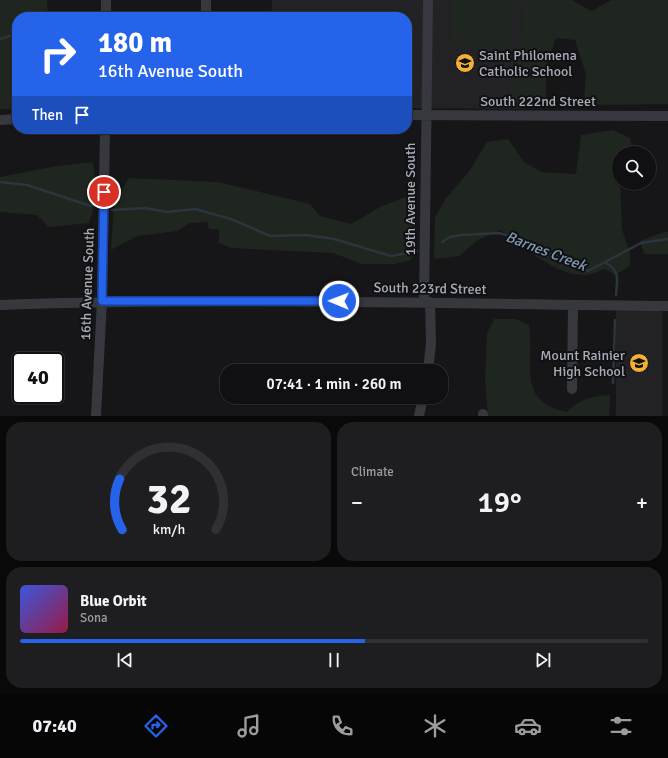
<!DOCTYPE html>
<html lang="en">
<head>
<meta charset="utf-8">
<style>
	body { margin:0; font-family:Signika,sans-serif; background:#1e1e20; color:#f1f3f6; height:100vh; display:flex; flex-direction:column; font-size:15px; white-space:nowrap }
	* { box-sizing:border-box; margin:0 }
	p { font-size:13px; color:#9c9d9f }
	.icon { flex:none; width:22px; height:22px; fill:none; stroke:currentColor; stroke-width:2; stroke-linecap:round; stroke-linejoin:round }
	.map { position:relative; height:416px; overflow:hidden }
	.details { display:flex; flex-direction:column; gap:6px; padding:6px; background:#09090a; flex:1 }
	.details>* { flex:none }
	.hud { position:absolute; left:12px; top:12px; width:400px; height:122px; border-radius:16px; box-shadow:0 1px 3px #0004,0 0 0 1px #303032; background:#2563eb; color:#fff; overflow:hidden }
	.tools { position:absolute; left:612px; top:146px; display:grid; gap:8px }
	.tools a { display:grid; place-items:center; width:44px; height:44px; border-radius:50%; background:#101012; box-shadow:0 1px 3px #0004,0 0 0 1px #303032; font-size:20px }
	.speed { position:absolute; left:12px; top:352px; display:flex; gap:8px; font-size:20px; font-weight:700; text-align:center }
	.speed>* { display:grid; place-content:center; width:52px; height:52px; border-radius:50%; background:#101012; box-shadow:0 1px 3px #0004,0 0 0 1px #303032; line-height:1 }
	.speed .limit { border:2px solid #111; border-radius:6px; background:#fff; color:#111 }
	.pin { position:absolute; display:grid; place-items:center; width:34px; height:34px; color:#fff; margin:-17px; border:2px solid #fff; border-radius:50%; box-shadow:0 1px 4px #0007 }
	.me { position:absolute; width:44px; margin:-22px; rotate:271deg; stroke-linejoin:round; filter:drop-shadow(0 0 3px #0008) }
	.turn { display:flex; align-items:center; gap:14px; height:84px; padding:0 20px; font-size:18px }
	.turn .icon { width:52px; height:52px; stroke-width:2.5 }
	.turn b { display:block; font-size:28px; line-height:34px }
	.then { display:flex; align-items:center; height:38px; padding:0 20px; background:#0003; gap:8px; font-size:15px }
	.big { font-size:30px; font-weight:600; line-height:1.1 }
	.details .widget { flex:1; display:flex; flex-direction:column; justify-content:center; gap:6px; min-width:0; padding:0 14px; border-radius:16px; background:#1e1e20 }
	.details .dial { align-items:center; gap:0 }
	.dial svg { height:104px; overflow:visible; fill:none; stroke:#303032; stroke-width:7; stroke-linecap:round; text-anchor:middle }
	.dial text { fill:#f1f3f6; stroke:none }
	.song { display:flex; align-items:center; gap:12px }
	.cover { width:48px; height:48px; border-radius:6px; background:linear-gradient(135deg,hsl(230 70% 55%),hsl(340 70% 35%)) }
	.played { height:4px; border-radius:2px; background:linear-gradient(90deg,#2563eb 55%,#303032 55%) }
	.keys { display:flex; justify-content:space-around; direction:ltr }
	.heat { display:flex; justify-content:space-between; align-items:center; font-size:22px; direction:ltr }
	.details .tiles { flex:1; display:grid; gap:6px; grid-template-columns:1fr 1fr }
	.widget:last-child { grid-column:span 2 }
	.trip { position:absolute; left:220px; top:364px; width:228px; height:40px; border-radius:16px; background:#101012; box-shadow:0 1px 3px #0004,0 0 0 1px #303032; font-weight:600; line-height:40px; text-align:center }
	.tabs { display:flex; height:64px; justify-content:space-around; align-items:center; background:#060607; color:#9c9d9f }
	.tabs .icon { width:28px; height:28px }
	.tabs .selected { color:#2563eb }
	.tabs b { font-size:18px; color:#f1f3f6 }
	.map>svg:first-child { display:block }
	.built { fill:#222225 }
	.green { fill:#1e261f }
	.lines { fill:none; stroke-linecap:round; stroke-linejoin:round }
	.stream { stroke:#2c353c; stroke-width:2.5 }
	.minor { stroke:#37383d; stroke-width:10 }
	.route-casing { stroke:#184099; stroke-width:10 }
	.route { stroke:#2563eb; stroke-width:7 }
	.labels { text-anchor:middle; stroke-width:4; stroke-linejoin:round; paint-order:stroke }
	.poi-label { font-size:14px; fill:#a8adb8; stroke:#111113; text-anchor:start }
	.street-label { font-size:14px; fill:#a8adb8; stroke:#111113 }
	.water-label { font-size:15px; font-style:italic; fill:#7f9bb3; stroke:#111113 }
</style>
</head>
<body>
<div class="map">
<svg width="668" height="416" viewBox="0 0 668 416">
	<rect width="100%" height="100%" fill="#161618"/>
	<!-- built -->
	<path class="built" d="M272,0h253l-3,109 -115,-1v-91h-136z
		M616,310h46v106h-46z"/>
	<!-- green -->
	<path class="green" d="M0,0h47l1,17h-31v92h-17z
		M452,0h61l-1,46 -61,-1z
		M525,0h47l19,11 21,-11h56v104l-79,1 -5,-7 2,-24 -11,-34 -19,-2 -10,28v34c-17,9 -45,9 -61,0l26,-8 9,-41z
		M613,130l17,8 4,15h-15l3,76 8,25v12l-15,9 -10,-6c-6,2 -14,6 -21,6 -31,0 -59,-29 -84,-45l-22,10 -19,16 -25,3 1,-41 11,-20 22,-25 19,-31 21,-3 16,23 17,10 35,2 5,-39z
		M93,162l3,39 -7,22 -40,4 -12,-12 -37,-3v-35l57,-11z
		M129,178l89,4 92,22 10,12 31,8 29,-17 28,-11 9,32 -6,32 -16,4h-33l-29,-11 -102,-5 -12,-5v-14h-10l-2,-7 -17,1 -13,8 -40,5 -26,14 3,-47z
		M664,232h4v22h-24l-4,-13z
		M494,319h22l13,6c6,40 -14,76 38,87 12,-13 26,-16 43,-17l-1,21h-121l-3,-35 2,-47z"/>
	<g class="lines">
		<!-- stream -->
		<path class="stream" d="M0,39l17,-5
			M0,182l27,3 64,21
			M112,210l33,-2 22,4 28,-3 36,10 39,17 36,-1 28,4 57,17 26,-5
			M442,242l8,-5 12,-2 37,-2 27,8 62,30 53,-28 27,-4
			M605,262c16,10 12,17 11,33
			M613,383l2,-63"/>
		<!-- minor -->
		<path class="minor" d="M206,0v17
			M106,17v-17
			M407,115l261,1
			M0,120l17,-1
			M424,302l4,-302
			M0,305c223,-8 445,-1 668,1
			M428,371l3,-28 -1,-41
			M572,389l1,-84
			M483,414v2
			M96,416l6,-115 3,-172
			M419,416l4,-19"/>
	</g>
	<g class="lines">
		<defs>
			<path id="route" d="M104,192l-2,109h237"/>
		</defs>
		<!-- route casing -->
		<use href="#route" class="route-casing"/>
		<!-- route -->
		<use href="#route" class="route"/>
	</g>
	<!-- icons -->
	<defs>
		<symbol id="school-disc" viewBox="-11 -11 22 22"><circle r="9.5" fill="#f2b134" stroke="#111113"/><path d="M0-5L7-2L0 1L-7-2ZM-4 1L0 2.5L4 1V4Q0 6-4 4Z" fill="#111"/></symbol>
	</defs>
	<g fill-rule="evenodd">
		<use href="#school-disc" x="454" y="52" width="22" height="22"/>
		<use href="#school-disc" x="628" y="352" width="22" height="22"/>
	</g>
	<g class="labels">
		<!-- poi labels -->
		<g class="poi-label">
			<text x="479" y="60">Saint Philomena<tspan x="479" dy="16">Catholic School</tspan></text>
			<text x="625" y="360" text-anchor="end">Mount Rainier<tspan x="625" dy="16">High School</tspan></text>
		</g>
		<!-- street labels -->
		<g class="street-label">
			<text x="538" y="106">South 222nd Street</text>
			<text transform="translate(410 199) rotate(-90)" y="5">19th Avenue South</text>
			<text transform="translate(87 284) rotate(-88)" y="5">16th Avenue South</text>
			<text transform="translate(430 288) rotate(1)" y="5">South 223rd Street</text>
		</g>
		<!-- water labels -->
		<g class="water-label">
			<text transform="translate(546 251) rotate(21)" y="5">Barnes Creek</text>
		</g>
	</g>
</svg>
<div class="tools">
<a><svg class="icon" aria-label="search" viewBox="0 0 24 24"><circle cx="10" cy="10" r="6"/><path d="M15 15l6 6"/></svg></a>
</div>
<div class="speed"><div class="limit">40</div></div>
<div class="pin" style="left:104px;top:192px;background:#d93025"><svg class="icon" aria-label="arrive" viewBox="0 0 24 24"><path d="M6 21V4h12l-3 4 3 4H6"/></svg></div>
<svg class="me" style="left:339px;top:301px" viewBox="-20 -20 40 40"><circle r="17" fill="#2563eb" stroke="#fff" stroke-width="3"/><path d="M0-11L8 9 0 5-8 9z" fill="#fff"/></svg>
<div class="trip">07:41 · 1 min · 260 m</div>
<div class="hud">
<div class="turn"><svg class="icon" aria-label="right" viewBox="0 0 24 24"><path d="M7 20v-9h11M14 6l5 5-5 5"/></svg><div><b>180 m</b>16th Avenue South</div></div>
<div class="then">Then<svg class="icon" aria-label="arrive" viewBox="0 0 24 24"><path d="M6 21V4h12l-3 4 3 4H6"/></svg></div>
</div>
</div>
<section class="details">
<div class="tiles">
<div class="widget dial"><svg viewBox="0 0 100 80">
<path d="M14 69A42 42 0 1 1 86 69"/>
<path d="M14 69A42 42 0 0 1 12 30" stroke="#2563eb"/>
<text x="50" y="56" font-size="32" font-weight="700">32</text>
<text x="50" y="72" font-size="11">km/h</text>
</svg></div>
<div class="widget"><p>Climate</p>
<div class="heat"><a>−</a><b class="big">19°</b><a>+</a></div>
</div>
<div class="widget">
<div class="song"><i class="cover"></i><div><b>Blue Orbit</b><p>Sona</p></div></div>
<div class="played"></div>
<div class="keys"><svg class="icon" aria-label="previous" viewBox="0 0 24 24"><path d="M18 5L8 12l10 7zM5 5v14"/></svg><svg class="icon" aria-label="pause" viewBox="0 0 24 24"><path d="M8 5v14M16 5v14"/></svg><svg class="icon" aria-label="next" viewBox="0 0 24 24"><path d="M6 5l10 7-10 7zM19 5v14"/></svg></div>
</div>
</div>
</section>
<nav class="tabs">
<b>07:40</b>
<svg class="icon selected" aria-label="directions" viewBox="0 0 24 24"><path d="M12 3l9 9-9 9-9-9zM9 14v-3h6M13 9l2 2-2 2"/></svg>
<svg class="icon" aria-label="music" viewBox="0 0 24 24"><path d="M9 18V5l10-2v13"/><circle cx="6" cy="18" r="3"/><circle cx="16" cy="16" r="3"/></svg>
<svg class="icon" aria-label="phone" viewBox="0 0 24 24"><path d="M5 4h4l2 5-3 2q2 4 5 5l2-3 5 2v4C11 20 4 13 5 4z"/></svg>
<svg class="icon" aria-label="climate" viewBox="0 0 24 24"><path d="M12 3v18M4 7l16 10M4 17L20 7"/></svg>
<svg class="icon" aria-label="car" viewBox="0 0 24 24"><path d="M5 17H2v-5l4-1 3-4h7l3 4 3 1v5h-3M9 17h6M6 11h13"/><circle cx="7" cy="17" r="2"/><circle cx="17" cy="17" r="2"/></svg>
<svg class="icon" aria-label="filters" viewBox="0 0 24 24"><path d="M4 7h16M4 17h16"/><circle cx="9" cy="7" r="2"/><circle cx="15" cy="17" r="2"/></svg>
</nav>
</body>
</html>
